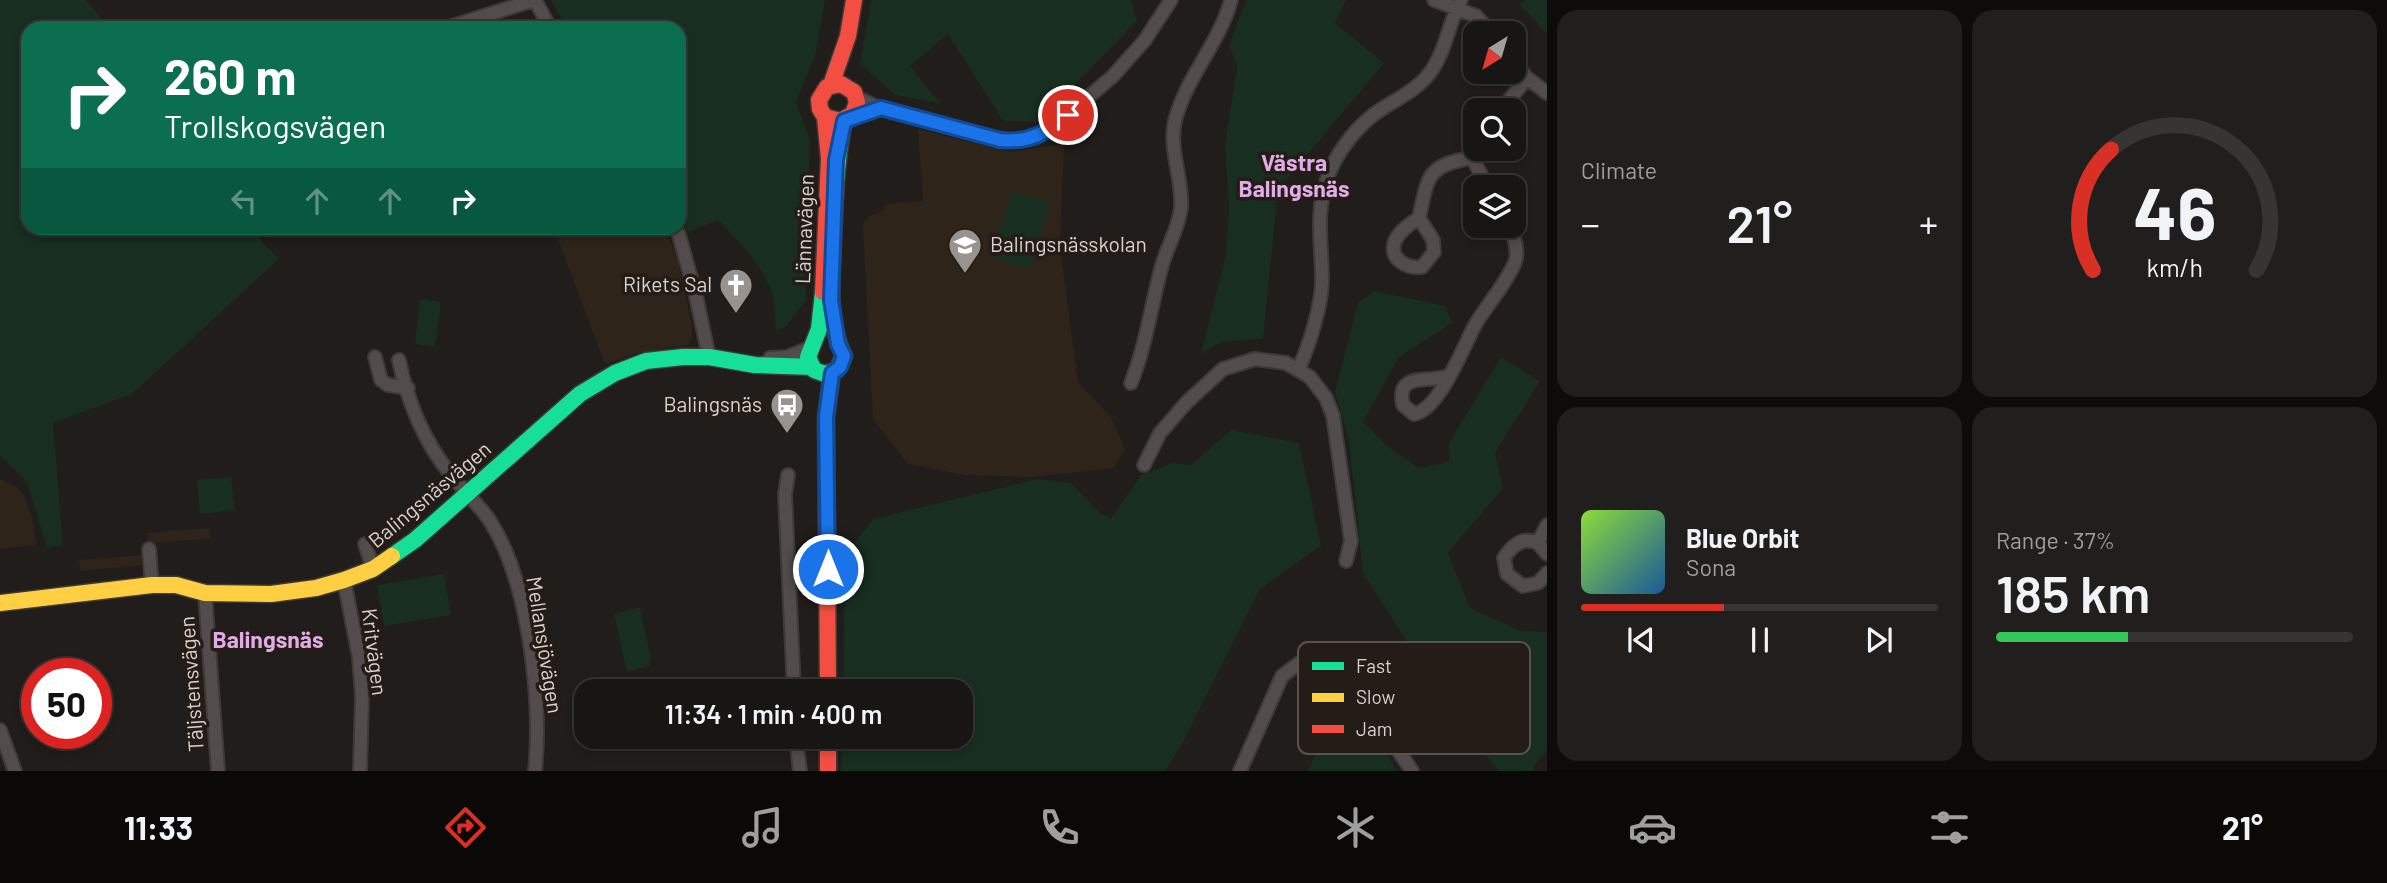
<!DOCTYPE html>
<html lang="en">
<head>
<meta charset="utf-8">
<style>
	body { margin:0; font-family:Barlow,sans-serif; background:#211f1d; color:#f1f3f6; height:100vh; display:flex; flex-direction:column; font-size:26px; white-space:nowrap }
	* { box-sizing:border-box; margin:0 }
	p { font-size:23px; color:#9f9fa0 }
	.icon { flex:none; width:38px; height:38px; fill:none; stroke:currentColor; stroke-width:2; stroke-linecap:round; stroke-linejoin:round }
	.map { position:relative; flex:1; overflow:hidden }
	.sheet { display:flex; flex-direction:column; gap:10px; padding:10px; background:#0d0c0b; width:840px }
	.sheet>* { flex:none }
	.banner { position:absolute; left:21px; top:21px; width:665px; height:214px; border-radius:21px; box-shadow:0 4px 10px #0003,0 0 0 2px #363534; background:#0b6e4f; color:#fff; overflow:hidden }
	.needle { width:46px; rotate:217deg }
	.buttons { position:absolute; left:1463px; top:21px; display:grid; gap:14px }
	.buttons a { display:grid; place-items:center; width:63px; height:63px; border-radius:14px; background:#181614; box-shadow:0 4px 10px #0003,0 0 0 2px #363534; font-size:35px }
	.speed { position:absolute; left:21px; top:658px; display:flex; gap:14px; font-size:35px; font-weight:700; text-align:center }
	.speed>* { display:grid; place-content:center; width:91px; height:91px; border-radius:50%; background:#181614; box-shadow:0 4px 10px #0003,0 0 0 2px #363534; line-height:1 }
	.speed .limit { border:10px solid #d22; background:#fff; color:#111 }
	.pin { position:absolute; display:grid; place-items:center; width:60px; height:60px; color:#fff; margin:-30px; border:4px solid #fff; border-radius:50%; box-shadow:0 2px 7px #0007 }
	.me { position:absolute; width:77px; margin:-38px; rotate:0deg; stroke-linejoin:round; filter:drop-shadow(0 0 5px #0008) }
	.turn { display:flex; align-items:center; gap:24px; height:147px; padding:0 28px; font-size:32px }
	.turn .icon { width:91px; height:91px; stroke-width:2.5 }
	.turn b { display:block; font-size:49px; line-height:60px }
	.lanes { display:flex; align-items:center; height:66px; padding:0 28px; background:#0003; justify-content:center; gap:35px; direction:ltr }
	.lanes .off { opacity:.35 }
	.big { font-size:52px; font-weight:600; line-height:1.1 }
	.sheet .widget { flex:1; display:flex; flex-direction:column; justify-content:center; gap:10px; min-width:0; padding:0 24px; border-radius:21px; background:#211f1d }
	.sheet .dial { align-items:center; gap:0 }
	.dial svg { height:182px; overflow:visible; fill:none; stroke:#363534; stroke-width:7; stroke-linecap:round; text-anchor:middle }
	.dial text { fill:#f1f3f6; stroke:none }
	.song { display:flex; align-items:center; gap:21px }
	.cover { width:84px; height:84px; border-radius:10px; background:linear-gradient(135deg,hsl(90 70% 55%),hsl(210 70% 35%)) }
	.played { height:7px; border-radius:4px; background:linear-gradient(90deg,#d93025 40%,#363534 40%) }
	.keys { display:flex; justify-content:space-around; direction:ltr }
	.heat { display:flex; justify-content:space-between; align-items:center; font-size:38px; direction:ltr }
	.charge { height:10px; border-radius:5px; background:linear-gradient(90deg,#34c759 37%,#363534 0) }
	.sheet .tiles { flex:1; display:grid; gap:10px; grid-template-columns:repeat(2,1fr) }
	.trip { position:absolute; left:574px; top:679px; width:399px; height:70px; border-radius:21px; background:#181614; box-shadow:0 4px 10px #0003,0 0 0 2px #363534; font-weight:600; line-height:70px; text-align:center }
	.dock { display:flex; height:112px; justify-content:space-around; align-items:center; background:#0a0908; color:#9f9fa0 }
	.dock .icon { width:49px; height:49px }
	.dock .selected { color:#d93025 }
	.dock b { font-size:32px; color:#f1f3f6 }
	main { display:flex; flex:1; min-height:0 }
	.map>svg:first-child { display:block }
	.built { fill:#2f2419 }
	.green { fill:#172e20 }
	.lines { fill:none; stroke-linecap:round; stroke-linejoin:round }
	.street-casing { stroke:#3d3a38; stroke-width:16 }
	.fast-casing { stroke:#3d3a38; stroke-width:19 }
	.slow-casing { stroke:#3d3a38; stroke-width:19 }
	.jam-casing { stroke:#3d3a38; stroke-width:19 }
	.street { stroke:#534c4c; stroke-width:12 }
	.fast { stroke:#16e098; stroke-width:16 }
	.slow { stroke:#ffcf43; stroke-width:16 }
	.jam { stroke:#f24e42; stroke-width:16 }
	.route-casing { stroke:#114b97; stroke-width:18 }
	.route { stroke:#1a73e8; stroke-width:12 }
	.labels { text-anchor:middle; stroke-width:7; stroke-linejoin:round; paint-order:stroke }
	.street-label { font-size:21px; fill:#d8d3ce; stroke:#241c16 }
	.poi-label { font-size:21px; fill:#d8d3ce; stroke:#241c16; text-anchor:end }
	.neighbourhood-label { font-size:23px; font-weight:bold; fill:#e1abe6; stroke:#241c16 }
	.key { fill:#241c16; stroke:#5a534d; stroke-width:2 }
	.key-label { font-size:19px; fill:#d8d3ce }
</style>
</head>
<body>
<main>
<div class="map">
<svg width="1547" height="771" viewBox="0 0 1547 771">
	<rect width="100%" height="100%" fill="#201d1a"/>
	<!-- built -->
	<path class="built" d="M918,129l91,23 55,-8 -4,103 18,135 33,35 14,33 -12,18 -82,9 -66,-2 -57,-11 -35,-45 -10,-194 6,-9 12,-4 7,-8 35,-3z
		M554,228h110l13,29 15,68v12l-4,8 -50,8 -33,11z
		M0,479l17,8 7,9 7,18 6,31 -37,4z
		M209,528l1,10 -62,6 -1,-11z
		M141,555l1,10 -62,6 -1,-11z"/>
	<!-- green -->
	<path class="green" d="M0,0h86l25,28h-83v200h221l30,31 -147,135 -79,29 10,122 -16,3 -20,-66 -27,-26z
		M551,0h274l-10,56 -19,45 14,40 -4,159 -19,26 -11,5c-1,-17 -1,-35 -9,-50 -11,-23 -32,-43 -49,-61l-31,12 -8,-18v-186h-113z
		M871,0h260l6,21 -99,101 -35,-1 -55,-87 -38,32 30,37 -45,-8 -35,-31z
		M1246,0h100l-11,23 49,40 -106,127 -15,149 -41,3 -21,12 24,-95 4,-50 -4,-64 12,-78 -8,-22z
		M1525,0h22v34l-28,-30z
		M1012,191l38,12 -21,66 -38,-12z
		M1375,291l70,15 7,17 -53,34 -36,65 27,26 29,20 30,-6v-19l52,-86 39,24 -45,72 8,35 -55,65 22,55 52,23 25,1v119l-12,13 -2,7h-35l-57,-76 -78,-122 -14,-132 -14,-49 23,-89z
		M420,299l21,3 -6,45 -20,-3z
		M1231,430l68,13 22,103 -61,43 -79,157 -16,25h-324l1,-34h119v-46h-118l2,-136 28,-36 164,-40 34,4 30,31 10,4 30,-43 32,-12 18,2z
		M231,477l4,33 -35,4 -3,-34z
		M444,574l7,41 -67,11 -7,-41z
		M640,607l11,51 -2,8 -22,6 -13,-58z
		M1343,689l55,82h-89l8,-23z"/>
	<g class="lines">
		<defs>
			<path id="street" d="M535,0l15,28
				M1434,0l42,16 16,17
				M446,28l88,-28
				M1514,61l13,17 20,15
				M856,97l25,12 112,29 24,3 17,-3 16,-8 63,-54 32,-36 26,-40
				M1501,110l26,-32
				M1472,158l16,29
				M1419,218l14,22 1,12 -12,15c-15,2 -34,-8 -27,-26 5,-11 15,-17 24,-23 9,-41 7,-53 53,-60l5,-9
				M675,228l4,7 17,61 13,61
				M375,357l6,23 7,5 20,3
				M770,358l17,-1 23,-9
				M399,360c8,41 26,84 53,116 12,15 27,29 38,45 39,61 52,179 45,250
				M1299,368c10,-22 23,-63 23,-88 0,-34 -7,-67 5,-101 8,-24 26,-48 46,-64 19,-14 42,-23 56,-41 17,-22 19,-50 32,-74
				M1449,376c-19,7 -54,-5 -46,29l11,9c25,-4 49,-66 60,-87 12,-22 32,-42 41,-65 4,-9 -1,-27 -5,-36
				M1131,383c15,-38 20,-76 30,-114 5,-21 18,-40 20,-62 2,-30 -14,-60 -5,-90 12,-42 44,-75 55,-117
				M1144,465l16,-32 27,-31 36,-33 32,-10 31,4 24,14 16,21 7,18 18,125 -5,20
				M788,475l-3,19 9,197
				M1538,543l9,-18
				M365,544l8,25
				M149,549l3,36
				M1547,554l-9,-11c-15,-7 -26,2 -34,15l3,16 16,12 15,-3 9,-10
				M344,580l15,77 3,40 -2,74
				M205,593l13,178
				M0,730l15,41
				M796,737l4,34
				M1240,771l42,-95 16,-12 18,-3 18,4 17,15 61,91"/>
			<path id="fast" d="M823,292l-4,37 -11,28 6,13 11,4 12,-4 7,-14c-18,-35 -12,-79 -11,-117 2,-41 3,-78 11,-118
				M392,556l23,-16 165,-146 35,-21 31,-12 37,-4h26l46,8 57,2"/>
			<path id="slow" d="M0,603l152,-18h24l29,8 66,1 45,-6 28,-8 29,-11 19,-13"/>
			<path id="jam" d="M831,85l17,-49 6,-36
				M823,292l6,-133 -4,-42 -5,-8 -1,-9 8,-13 14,-3 13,8 3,10 -4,12 -13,7 -15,-4
				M828,691l-2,-274 6,-44
				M828,737v34"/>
		</defs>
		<!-- street casing -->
		<use href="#street" class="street-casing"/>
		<!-- fast casing -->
		<use href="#fast" class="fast-casing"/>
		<!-- slow casing -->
		<use href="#slow" class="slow-casing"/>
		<!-- jam casing -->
		<use href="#jam" class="jam-casing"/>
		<!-- street -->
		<use href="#street" class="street"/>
		<!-- fast -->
		<use href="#fast" class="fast"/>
		<!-- slow -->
		<use href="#slow" class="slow"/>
		<!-- jam -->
		<use href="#jam" class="jam"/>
	</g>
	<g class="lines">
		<defs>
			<path id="route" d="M828,569l-2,-152 6,-44 8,-6 4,-11 -6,-12 -7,-44 5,-140 8,-39 37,-13 119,32c29,3 46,-7 68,-25"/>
		</defs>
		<!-- route casing -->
		<use href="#route" class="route-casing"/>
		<!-- route -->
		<use href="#route" class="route"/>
	</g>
	<!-- icons -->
	<defs>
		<symbol id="school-pin" viewBox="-11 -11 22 30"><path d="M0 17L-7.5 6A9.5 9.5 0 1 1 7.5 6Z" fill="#98938f" stroke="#241c16"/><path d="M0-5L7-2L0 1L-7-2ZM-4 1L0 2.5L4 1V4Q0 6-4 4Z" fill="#fff"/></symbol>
		<symbol id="church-pin" viewBox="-11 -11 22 30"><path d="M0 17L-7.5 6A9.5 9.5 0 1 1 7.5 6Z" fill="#98938f" stroke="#241c16"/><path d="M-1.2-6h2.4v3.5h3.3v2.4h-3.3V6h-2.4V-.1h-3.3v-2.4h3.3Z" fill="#fff"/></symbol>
		<symbol id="bus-pin" viewBox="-11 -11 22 30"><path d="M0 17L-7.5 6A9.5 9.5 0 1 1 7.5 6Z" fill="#98938f" stroke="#241c16"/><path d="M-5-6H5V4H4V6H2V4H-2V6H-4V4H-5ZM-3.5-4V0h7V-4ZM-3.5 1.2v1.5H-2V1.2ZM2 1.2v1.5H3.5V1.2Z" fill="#fff"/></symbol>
	</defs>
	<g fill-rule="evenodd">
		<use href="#school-pin" x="946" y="226" width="38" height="52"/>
		<use href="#church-pin" x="717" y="266" width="38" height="52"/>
		<use href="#bus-pin" x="768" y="386" width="38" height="52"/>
	</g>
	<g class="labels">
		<!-- street labels -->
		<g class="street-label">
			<text transform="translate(805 229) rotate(-88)" y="7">Lännavägen</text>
			<text transform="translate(430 495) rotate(-40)" y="7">Balingsnäsvägen</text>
			<text transform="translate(544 645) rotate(81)" y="7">Mellansjövägen</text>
			<text transform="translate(374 652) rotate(83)" y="7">Kritvägen</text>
			<text transform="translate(192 684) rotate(-94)" y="7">Täljstensvägen</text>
		</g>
		<!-- poi labels -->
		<g class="poi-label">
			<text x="990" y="252" text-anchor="start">Balingsnässkolan</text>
			<text x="712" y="292">Rikets Sal</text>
			<text x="762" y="412">Balingsnäs</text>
		</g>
		<!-- neighbourhood labels -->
		<g class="neighbourhood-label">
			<text x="1294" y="171">Västra<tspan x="1294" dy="26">Balingsnäs</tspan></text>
			<text x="268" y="648">Balingsnäs</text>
		</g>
	</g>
	<!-- legend -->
	<rect x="1298" y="642" width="232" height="112" rx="10" class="key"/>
	<rect x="1312" y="662" width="32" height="8" fill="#16e098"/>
	<rect x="1312" y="693" width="32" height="9" fill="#ffcf43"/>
	<rect x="1312" y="725" width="32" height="8" fill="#f24e42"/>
	<g class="key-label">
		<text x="1356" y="673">Fast</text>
		<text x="1356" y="704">Slow</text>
		<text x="1356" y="736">Jam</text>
	</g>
</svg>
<div class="buttons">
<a><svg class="needle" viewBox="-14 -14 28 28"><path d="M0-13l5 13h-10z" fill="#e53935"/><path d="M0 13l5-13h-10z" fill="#9f9fa0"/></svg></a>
<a><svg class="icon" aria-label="search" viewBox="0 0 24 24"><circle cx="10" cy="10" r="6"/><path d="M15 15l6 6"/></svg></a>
<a><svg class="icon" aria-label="layers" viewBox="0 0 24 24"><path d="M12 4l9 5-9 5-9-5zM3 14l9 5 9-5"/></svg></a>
</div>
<div class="speed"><div class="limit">50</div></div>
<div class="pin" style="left:1068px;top:115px;background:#d93025"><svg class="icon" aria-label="arrive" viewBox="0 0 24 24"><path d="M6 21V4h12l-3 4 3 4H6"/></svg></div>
<svg class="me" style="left:828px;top:569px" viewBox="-20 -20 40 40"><circle r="17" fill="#1a73e8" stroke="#fff" stroke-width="3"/><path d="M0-11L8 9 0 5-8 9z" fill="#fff"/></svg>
<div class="trip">11:34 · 1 min · 400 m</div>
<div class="banner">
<div class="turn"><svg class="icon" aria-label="right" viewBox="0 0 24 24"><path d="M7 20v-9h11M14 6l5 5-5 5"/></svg><div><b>260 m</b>Trollskogsvägen</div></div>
<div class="lanes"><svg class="icon off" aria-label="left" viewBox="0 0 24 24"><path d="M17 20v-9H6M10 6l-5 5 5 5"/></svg><svg class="icon off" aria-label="ahead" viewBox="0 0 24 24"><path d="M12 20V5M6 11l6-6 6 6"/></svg><svg class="icon off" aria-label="ahead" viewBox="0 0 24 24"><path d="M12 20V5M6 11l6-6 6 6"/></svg><svg class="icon" aria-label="right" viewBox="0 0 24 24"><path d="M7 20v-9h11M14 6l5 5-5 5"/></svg></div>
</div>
</div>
<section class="sheet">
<div class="tiles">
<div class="widget"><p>Climate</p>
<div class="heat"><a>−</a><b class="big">21°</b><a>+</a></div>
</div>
<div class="widget dial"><svg viewBox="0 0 100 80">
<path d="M14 69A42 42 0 1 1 86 69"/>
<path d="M14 69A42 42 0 0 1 22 16" stroke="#d93025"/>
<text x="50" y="56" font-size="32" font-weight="700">46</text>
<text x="50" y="72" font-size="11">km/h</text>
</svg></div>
<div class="widget">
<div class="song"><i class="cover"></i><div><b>Blue Orbit</b><p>Sona</p></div></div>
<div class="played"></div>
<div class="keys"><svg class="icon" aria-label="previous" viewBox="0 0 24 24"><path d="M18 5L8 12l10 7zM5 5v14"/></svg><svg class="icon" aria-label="pause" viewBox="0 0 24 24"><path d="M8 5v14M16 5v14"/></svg><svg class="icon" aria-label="next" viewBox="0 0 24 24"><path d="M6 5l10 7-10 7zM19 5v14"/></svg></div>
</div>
<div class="widget"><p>Range · 37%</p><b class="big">185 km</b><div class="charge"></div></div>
</div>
</section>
</main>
<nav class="dock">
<b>11:33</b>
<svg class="icon selected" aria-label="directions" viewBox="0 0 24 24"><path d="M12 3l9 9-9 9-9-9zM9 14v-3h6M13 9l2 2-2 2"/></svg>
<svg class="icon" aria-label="music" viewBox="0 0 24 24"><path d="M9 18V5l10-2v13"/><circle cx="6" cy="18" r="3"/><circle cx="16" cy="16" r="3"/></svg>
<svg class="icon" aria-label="phone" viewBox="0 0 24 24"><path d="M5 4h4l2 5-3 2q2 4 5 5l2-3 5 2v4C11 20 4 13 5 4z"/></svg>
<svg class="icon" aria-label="climate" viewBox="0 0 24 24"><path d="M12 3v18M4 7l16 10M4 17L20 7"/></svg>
<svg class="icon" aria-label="car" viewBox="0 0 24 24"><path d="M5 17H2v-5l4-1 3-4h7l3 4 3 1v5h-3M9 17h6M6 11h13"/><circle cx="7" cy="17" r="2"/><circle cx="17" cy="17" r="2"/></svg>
<svg class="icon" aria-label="filters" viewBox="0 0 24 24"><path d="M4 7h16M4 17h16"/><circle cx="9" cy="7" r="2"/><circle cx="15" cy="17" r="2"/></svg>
<b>21°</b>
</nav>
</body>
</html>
